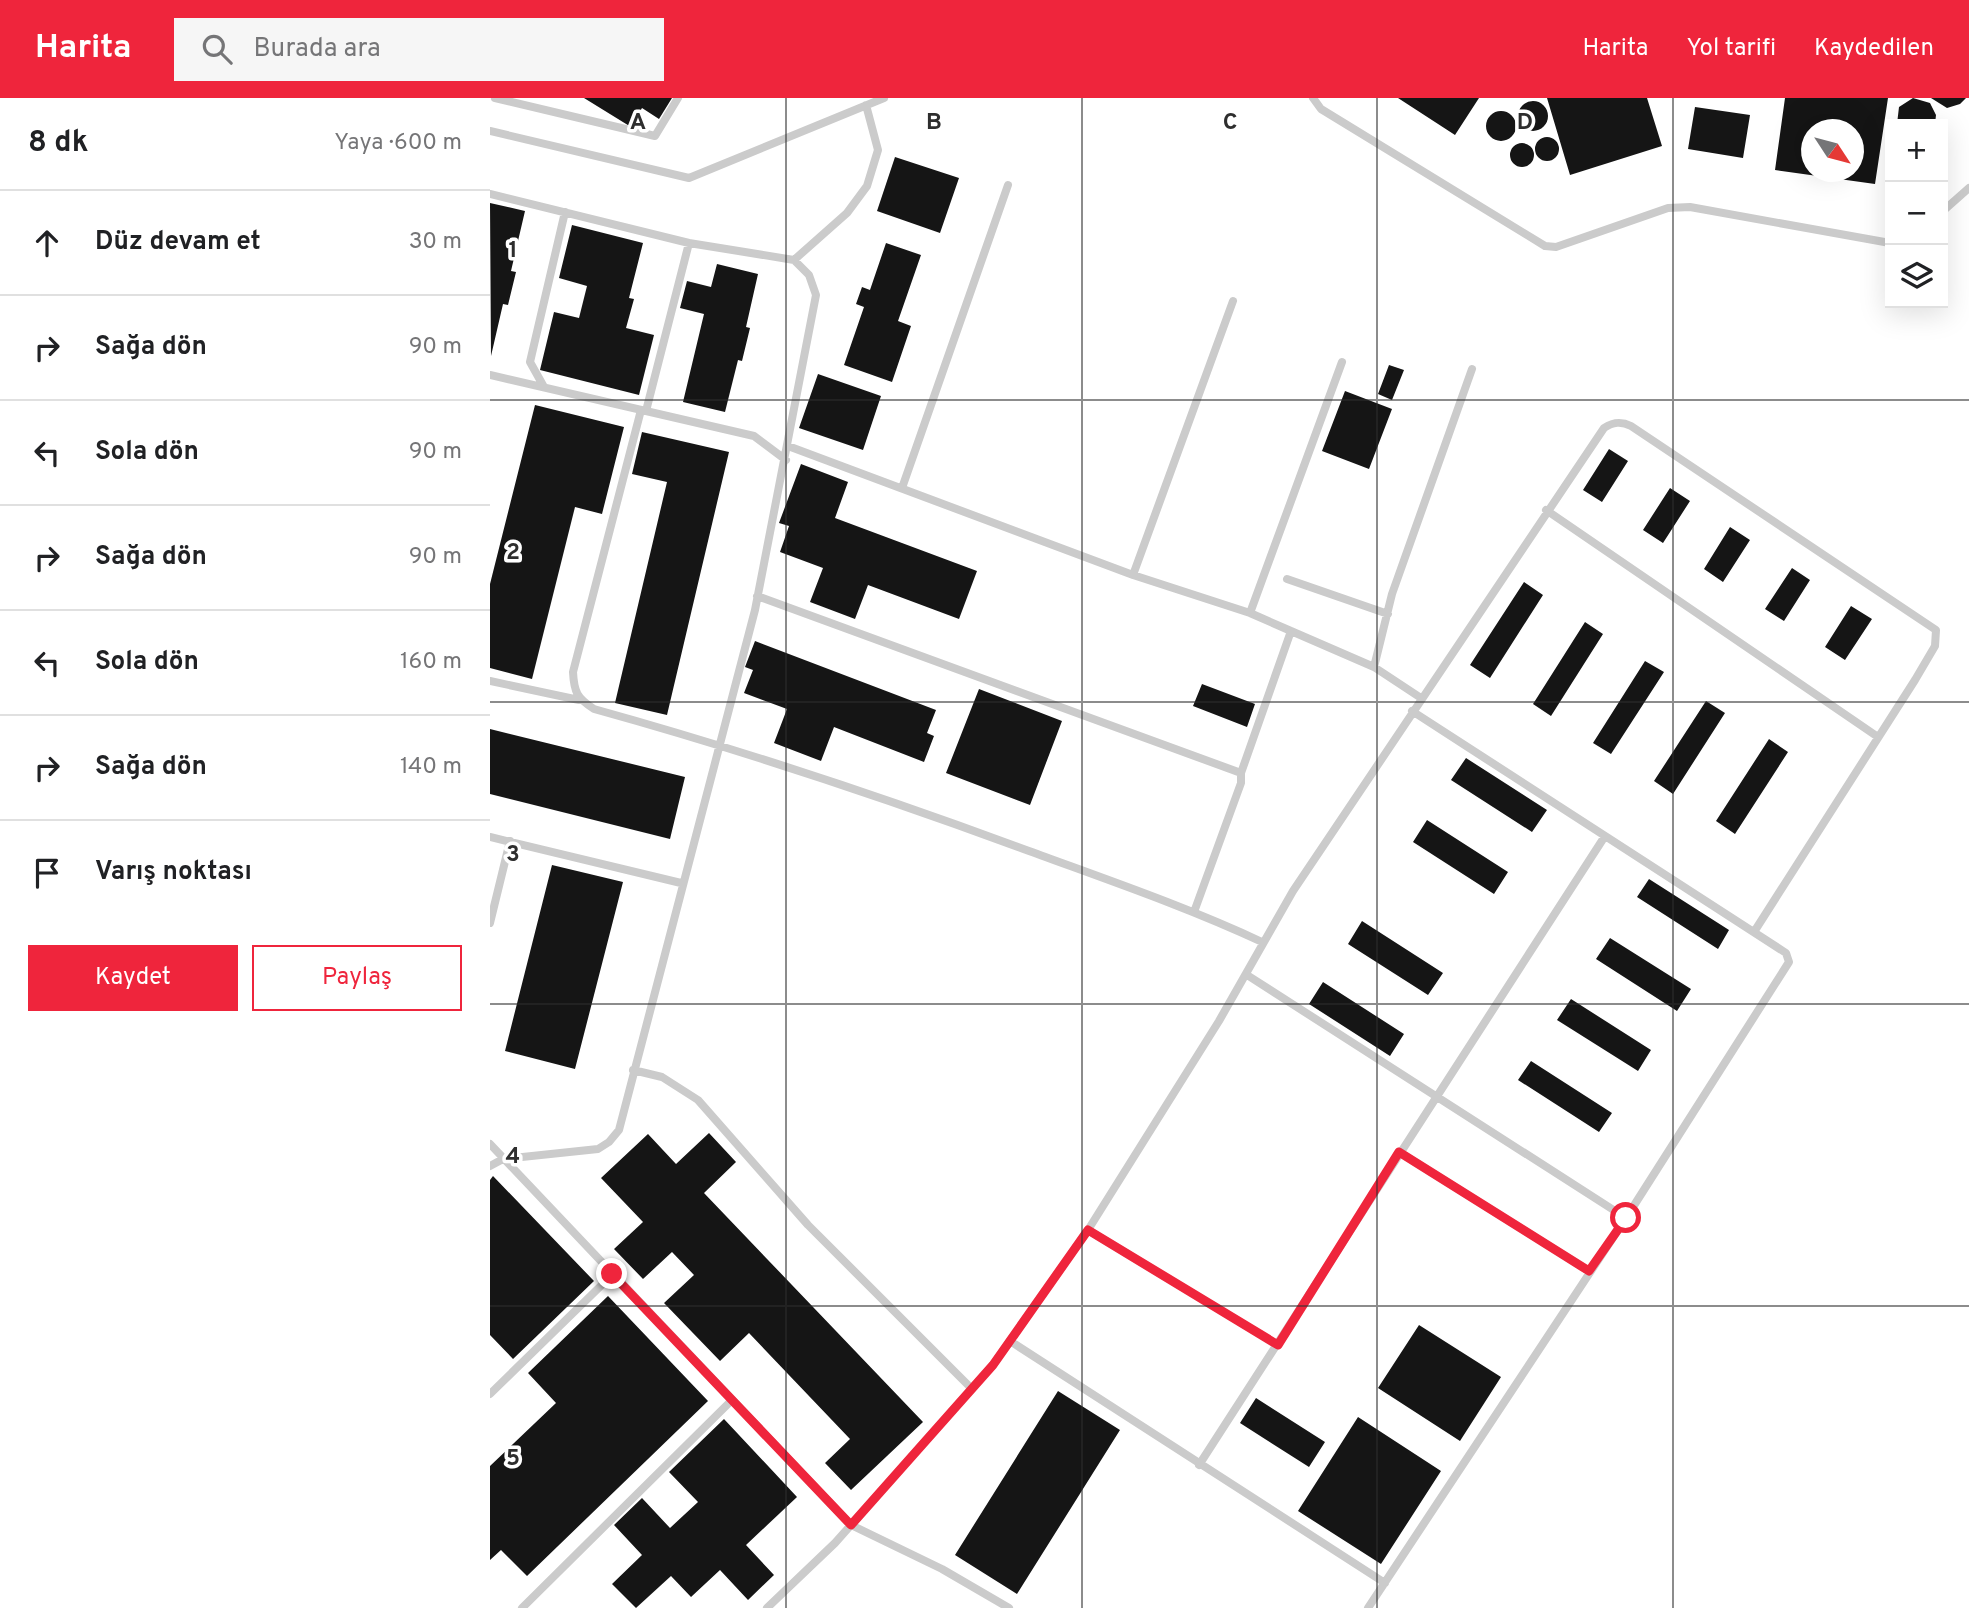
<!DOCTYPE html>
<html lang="tr">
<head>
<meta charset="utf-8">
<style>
	:root { --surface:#fff; --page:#f6f6f6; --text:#202124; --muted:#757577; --line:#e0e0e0; --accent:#ef253c }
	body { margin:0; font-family:Overpass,sans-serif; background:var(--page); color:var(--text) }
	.controls { position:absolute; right:21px; top:21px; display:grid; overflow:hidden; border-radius:0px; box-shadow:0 7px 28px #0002 }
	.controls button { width:63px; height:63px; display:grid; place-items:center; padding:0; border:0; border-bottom:2px solid var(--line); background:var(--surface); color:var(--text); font:35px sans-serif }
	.compass { position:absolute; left:1311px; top:21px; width:63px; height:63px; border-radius:50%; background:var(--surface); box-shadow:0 7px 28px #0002; rotate:126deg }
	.stop { position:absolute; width:21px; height:21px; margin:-16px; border:5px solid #ef253c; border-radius:50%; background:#fff }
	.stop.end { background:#ef253c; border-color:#fff; box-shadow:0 2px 7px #0008 }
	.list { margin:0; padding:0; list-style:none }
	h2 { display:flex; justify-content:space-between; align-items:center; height:91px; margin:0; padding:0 28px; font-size:30px }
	h2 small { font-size:23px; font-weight:400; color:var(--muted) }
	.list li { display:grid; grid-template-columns:46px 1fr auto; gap:21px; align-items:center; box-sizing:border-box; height:105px; padding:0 28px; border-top:2px solid var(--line) }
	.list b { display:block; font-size:26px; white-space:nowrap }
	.list em { font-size:23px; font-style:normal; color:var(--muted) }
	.actions { display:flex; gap:14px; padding:21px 28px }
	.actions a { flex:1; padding:16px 0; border:2px solid var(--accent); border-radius:0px; text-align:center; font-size:24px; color:var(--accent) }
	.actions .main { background:var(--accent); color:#fff }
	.icon { flex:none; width:38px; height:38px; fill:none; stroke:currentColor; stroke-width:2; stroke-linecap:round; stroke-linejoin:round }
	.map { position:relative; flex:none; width:1479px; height:1510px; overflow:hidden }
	header { display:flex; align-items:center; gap:42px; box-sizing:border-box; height:98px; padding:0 35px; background:var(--accent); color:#fff }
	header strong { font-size:33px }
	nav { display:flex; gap:38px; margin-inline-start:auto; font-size:24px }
	.search { width:490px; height:63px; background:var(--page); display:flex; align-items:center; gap:18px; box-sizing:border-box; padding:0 24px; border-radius:0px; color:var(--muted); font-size:26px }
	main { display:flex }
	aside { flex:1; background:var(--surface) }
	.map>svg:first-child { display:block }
	.building { fill:#151515; fill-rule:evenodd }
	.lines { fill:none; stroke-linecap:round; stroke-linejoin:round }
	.lane { stroke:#cbcbcb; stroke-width:8 }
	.route { stroke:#ef253c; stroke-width:9 }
	.grid { fill:none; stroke:#2e2e2e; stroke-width:2; stroke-opacity:0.55 }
	.grid-label { font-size:23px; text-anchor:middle; font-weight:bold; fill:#2e2e2e; stroke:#fff; stroke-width:7; stroke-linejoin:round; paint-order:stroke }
</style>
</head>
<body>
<header>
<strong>Harita</strong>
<div class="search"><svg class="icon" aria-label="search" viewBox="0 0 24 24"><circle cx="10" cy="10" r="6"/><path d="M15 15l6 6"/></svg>Burada ara</div>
<nav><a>Harita</a><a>Yol tarifi</a><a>Kaydedilen</a></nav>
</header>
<main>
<aside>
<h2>8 dk<small>Yaya · 600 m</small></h2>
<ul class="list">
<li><svg class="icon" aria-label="ahead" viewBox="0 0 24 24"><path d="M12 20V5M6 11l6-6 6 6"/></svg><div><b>Düz devam et</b></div><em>30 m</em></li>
<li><svg class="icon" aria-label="right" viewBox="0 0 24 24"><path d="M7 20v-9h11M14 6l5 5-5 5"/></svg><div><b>Sağa dön</b></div><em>90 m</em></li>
<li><svg class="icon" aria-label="left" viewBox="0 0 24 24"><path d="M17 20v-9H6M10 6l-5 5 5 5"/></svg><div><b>Sola dön</b></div><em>90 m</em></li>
<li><svg class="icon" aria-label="right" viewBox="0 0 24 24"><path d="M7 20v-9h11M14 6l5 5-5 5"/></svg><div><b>Sağa dön</b></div><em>90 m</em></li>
<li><svg class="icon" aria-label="left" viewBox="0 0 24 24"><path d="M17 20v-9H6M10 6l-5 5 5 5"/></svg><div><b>Sola dön</b></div><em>160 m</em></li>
<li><svg class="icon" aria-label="right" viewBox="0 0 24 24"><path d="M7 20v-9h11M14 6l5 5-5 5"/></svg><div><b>Sağa dön</b></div><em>140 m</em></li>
<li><svg class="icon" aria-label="arrive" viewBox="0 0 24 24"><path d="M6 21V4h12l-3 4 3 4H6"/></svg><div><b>Varış noktası</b></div></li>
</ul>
<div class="actions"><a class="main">Kaydet</a><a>Paylaş</a></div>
</aside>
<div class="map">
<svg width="1479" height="1510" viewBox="0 0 1479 1510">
	<rect width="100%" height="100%" fill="#fff"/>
	<path class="building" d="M 94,0 L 182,0 L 169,21 L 152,10 L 141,29 Z
		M 908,0 L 989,0 L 965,37 Z
		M 1057,0 L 1157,0 L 1172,48 L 1080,77 Z
		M 1295,0 L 1398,0 L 1385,86 L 1285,72 ZM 1322,32 L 1364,32 L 1364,74 L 1322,74 Z
		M 1423,0 L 1440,5 L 1446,17 L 1445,26 L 1407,26 L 1409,9 Z
		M 1441,0 L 1476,0 L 1470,6 L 1457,10 Z
		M1028 18a15 15 0 1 1 30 0a15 15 0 1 1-30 0Z
		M 1205,9 L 1260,17 L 1253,60 L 1198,51 Z
		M996 28a15 15 0 1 1 30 0a15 15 0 1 1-30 0Z
		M1045 51a12 12 0 1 1 24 0a12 12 0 1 1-24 0Z
		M1020 57a12 12 0 1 1 24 0a12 12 0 1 1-24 0Z
		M 405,59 L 469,80 L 450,135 L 387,113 Z
		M 0,105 L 35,113 L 21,173 L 26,174 L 18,207 L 13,206 L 1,258 Z
		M 82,127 L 153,145 L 139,200 L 144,201 L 136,230 L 164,237 L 149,297 L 50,272 L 64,214 L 89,220 L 97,188 L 69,180 Z
		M 396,145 L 431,157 L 408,223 L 421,228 L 402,284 L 354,267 L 374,209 L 366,206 L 372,189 L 380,192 Z
		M 227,166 L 268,176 L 256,229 L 260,230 L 252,263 L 248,262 L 235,314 L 193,304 L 214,216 L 190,210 L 197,183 L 221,189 Z
		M 899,267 L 914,272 L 902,302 L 888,296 Z
		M 328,276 L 391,298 L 373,352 L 309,330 Z
		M 855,293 L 902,311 L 879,371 L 832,353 Z
		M 45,307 L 134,329 L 112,416 L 85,409 L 42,581 L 0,570 L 0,486 Z
		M 152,334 L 239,354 L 177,617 L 125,605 L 177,384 L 142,376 Z
		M 1119,351 L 1138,363 L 1112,404 L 1093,392 Z
		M 311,366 L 358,384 L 345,420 L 487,473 L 469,521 L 378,487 L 365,521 L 320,504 L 333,470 L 290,454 L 299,428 L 289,425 Z
		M 1180,390 L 1200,403 L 1173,445 L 1153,432 Z
		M 1240,429 L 1260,442 L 1233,484 L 1214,471 Z
		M 1302,470 L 1320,482 L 1294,523 L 1275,511 Z
		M 1034,484 L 1053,497 L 1000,580 L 980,567 Z
		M 1361,508 L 1382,521 L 1355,562 L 1335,549 Z
		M 1095,524 L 1113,536 L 1061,618 L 1043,606 Z
		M 265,543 L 446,612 L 437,635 L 444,638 L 434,664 L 344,629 L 331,663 L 284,645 L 297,611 L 254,595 L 263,572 L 255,569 Z
		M 1155,563 L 1174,574 L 1121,656 L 1103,645 Z
		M 712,586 L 765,606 L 757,629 L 703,608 Z
		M 489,591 L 572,623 L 540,707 L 456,675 Z
		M 1216,603 L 1235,615 L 1183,696 L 1164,683 Z
		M 0,631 L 195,679 L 180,741 L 0,696 Z
		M 1279,641 L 1298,654 L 1245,736 L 1226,723 Z
		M 976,660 L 1057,712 L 1042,734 L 961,682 Z
		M 937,722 L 1018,774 L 1004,796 L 923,744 Z
		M 62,767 L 133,784 L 85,971 L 15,953 Z
		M 1159,781 L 1239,832 L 1228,851 L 1147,799 Z
		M 872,823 L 953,875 L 938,897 L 858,846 Z
		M 1120,840 L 1201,891 L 1187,913 L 1106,861 Z
		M 833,884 L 914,936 L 900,958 L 819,906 Z
		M 1081,901 L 1161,952 L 1148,973 L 1067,922 Z
		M 1041,963 L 1122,1015 L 1109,1034 L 1028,982 Z
		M 219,1035 L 246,1064 L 214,1095 L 433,1324 L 361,1392 L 335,1365 L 360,1341 L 259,1235 L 230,1263 L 174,1205 L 204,1177 L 182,1154 L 153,1181 L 124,1151 L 153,1124 L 111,1080 L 158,1036 L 186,1066 Z
		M 3,1078 L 104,1183 L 23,1261 L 0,1237 L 0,1082 Z
		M 118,1198 L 218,1303 L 37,1478 L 11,1452 L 0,1462 L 0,1368 L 66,1305 L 38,1275 Z
		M 929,1227 L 1011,1279 L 970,1343 L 888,1290 Z
		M 568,1293 L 630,1332 L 527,1496 L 465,1457 Z
		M 766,1300 L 835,1344 L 819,1369 L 750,1325 Z
		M 868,1319 L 951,1373 L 891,1466 L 808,1413 Z
		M 234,1321 L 307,1399 L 256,1447 L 284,1477 L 258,1502 L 230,1472 L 201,1499 L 181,1478 L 146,1510 L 122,1486 L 152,1457 L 124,1427 L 152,1400 L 180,1430 L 208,1404 L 179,1374 Z"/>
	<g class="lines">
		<path class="lane" d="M 5,0 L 165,38 L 188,0
			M 823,0 L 831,11 L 1055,148 L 1066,149 L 1178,110 L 1200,109 L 1400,145
			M 0,33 L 199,80 L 394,0
			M 0,96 L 199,145 L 304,162 L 319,177 L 326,197 L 265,512 L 129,1032 L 119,1044 L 108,1051 L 13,1061 L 0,1068
			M 1453,113 L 1479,90
			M 304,162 L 357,115 L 377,88 L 388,52 L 376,7
			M 0,277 L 264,338 L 296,362
			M 54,289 L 40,264 L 75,114
			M 151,312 L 83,574 C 84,594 87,600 104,611 C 252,652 396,700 539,753 C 618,782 697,809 772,844
			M 156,313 L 199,145
			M 298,348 L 643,477 L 760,515 L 801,533 L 751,675 L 751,685 L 704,814
			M 412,390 L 518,87
			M 1056,412 L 1388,639
			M 643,477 L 743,203
			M 797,481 L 898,516
			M 267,498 L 751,675
			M 760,515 L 852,264
			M 801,533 L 884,569 L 931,600
			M 884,569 L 902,496 L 982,271
			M 0,583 L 89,602
			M 0,739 L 191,785
			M 0,825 L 20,743
			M 757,877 L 1136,1120 L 1299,864 L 1296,855 L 922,613
			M 143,972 L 172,979 L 208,1002 L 318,1127 L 482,1291
			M 0,1046 L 361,1427 L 452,1471 L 519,1510
			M 909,1054 L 1099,1173
			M 598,1132 L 788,1247
			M 520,1243 L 895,1485
			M 0,1296 L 123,1176
			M 709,1367 L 1115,738
			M 32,1510 L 242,1302
			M 277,1510 L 345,1445 L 503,1267 L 598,1132 L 729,923 L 803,793 L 1114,330 C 1123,324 1131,323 1141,328 L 1446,532 L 1445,548 L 1425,582 L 1264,834
			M 878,1510 L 1136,1120"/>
	</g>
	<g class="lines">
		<path class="route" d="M 122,1176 L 361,1427 L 503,1267 L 598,1132 L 788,1247 L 909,1054 L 1099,1173 L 1136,1120"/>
	</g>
	<path class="grid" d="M 296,0 L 296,1510M 592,0 L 592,1510M 887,0 L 887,1510M 1183,0 L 1183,1510M 0,302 L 1479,302M 0,604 L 1479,604M 0,906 L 1479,906M 0,1208 L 1479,1208"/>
	<g class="grid-label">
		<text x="148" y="31">A</text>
		<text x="444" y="31">B</text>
		<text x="740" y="31">C</text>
		<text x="1035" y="31">D</text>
		<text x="23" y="159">1</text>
		<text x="23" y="461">2</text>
		<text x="23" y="763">3</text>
		<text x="23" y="1065">4</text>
		<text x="23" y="1367">5</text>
	</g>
</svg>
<div class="controls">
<button>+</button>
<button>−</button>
<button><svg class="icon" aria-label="layers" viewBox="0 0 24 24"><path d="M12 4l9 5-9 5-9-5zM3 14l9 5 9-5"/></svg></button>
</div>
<svg class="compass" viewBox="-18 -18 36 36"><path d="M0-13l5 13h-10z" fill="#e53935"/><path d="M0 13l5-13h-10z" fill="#757577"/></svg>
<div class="stop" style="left:1136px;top:1120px"></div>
<div class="stop end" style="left:122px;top:1176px"></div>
</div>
</main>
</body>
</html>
